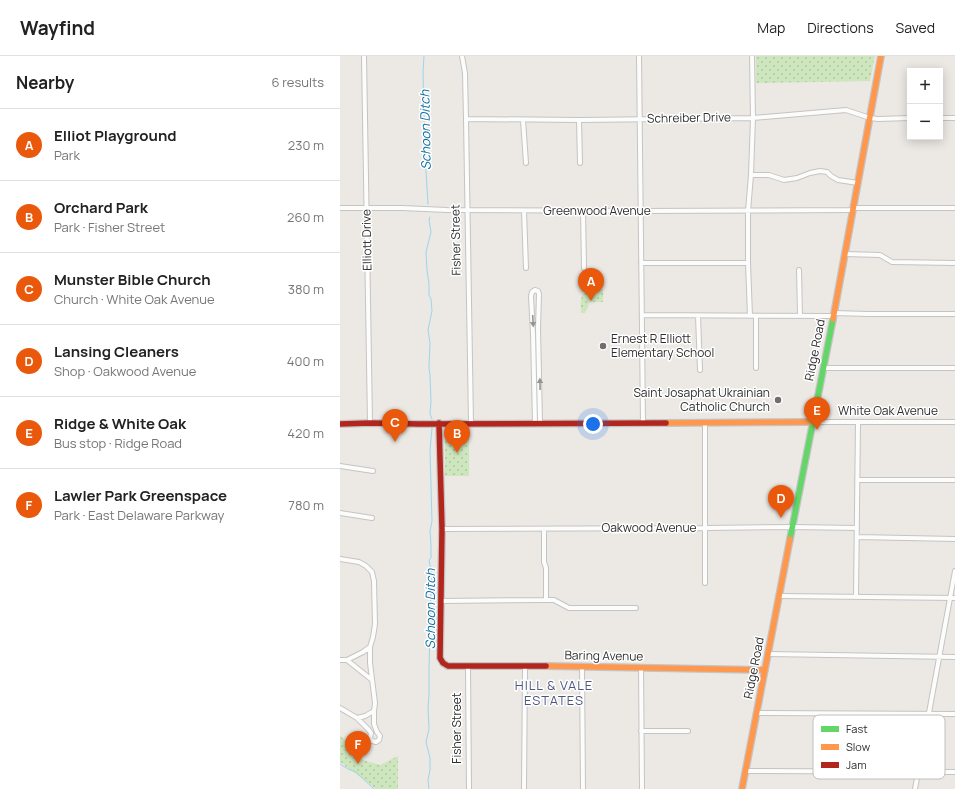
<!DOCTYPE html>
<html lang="en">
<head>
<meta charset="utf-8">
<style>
	:root { --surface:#fff; --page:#f6f6f6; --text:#222; --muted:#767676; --line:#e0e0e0; --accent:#ea580c }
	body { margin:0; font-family:Manrope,sans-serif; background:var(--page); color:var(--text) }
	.controls { position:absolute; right:12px; top:12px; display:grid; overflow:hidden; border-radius:0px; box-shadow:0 2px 10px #0003 }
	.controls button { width:36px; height:36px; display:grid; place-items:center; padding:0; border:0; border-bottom:1px solid var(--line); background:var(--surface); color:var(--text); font:20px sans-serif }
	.you { position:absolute; left:253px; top:368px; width:14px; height:14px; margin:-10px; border:3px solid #fff; border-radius:50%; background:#1a73e8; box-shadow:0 0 0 6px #1a73e833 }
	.badge { display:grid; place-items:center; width:26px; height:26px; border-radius:50%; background:var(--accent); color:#fff; font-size:13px; font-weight:700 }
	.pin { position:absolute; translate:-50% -33px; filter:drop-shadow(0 1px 2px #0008) }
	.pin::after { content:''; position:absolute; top:21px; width:14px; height:12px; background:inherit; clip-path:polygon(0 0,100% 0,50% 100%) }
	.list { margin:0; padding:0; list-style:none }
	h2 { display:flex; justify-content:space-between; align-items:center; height:52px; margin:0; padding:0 16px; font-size:17px }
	h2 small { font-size:13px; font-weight:400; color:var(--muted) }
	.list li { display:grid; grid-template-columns:26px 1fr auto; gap:12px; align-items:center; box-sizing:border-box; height:72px; padding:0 16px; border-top:1px solid var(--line) }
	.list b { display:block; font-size:15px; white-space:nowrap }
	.list p { margin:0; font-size:13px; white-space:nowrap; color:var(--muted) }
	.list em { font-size:13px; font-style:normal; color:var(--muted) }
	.map { position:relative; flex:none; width:615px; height:733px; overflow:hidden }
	header { display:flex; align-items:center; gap:24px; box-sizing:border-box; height:56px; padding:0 20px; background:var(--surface); border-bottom:1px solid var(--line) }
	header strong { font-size:19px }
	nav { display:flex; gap:22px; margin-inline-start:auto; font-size:14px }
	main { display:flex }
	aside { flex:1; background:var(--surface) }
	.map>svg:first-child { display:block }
	.park { fill:url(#park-dots) }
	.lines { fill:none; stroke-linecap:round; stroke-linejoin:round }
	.stream { stroke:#99d6ec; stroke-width:1 }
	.street-casing { stroke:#c5c4c5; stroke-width:6 }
	.fast-casing { stroke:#c5c4c5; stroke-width:8 }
	.slow-casing { stroke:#c5c4c5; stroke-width:8 }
	.jam-casing { stroke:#c5c4c5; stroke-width:8 }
	.street { stroke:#fcfcfb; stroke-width:4 }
	.fast { stroke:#63d668; stroke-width:5.5 }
	.slow { stroke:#ff974d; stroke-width:5.5 }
	.jam { stroke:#b3261e; stroke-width:5.5 }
	.oneway { fill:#959594 }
	.poi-dot { fill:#706f6e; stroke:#fff; stroke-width:1.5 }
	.labels { text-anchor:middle; stroke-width:3; stroke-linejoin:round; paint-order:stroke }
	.street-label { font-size:12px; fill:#2e2e2e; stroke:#fff }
	.poi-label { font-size:12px; fill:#2e2e2e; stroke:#fff; text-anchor:start }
	.water-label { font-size:13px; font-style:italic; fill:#0d6fa3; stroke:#fff }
	.neighbourhood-label { font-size:13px; letter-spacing:1px; fill:#4d5680; stroke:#fff }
	.key { fill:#fff; stroke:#c0c0c0; stroke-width:1 }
	.key-label { font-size:11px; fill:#2e2e2e }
</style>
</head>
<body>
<header>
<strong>Wayfind</strong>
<nav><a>Map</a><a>Directions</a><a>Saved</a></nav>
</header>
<main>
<aside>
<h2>Nearby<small>6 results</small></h2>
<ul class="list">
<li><span class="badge">A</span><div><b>Elliot Playground</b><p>Park</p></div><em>230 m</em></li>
<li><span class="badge">B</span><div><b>Orchard Park</b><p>Park · Fisher Street</p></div><em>260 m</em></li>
<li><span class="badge">C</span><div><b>Munster Bible Church</b><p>Church · White Oak Avenue</p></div><em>380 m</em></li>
<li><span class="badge">D</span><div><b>Lansing Cleaners</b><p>Shop · Oakwood Avenue</p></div><em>400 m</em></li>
<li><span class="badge">E</span><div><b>Ridge &amp; White Oak</b><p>Bus stop · Ridge Road</p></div><em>420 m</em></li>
<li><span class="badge">F</span><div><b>Lawler Park Greenspace</b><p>Park · East Delaware Parkway</p></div><em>780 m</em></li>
</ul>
</aside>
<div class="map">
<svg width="615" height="733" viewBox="0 0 615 733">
	<defs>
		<pattern id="park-dots" width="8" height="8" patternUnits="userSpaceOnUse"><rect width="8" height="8" fill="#cee6be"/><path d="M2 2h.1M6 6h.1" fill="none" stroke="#b1c6a4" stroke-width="1.8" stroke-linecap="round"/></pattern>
	</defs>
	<rect width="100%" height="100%" fill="#ece8e4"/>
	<path class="park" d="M 416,0 L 535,0 L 530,25 L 416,27 Z
		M 263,233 L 263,246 L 249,246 L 248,252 L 246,253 L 245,257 L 241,257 C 240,236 242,234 263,233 Z
		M 105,373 L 129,373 L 129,420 L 105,420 Z
		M 0,680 L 9,687 L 20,703 L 40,709 L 58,700 L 58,733 L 36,733 L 0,706 Z"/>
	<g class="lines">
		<path class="stream" d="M 84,0 L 83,16 L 85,99 L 88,148
			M 90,161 L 89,164 L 91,176 L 86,196 L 87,215 L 89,227 L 89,239 L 91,243 L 92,255 L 88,274 L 90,287 L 89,312 L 90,319 L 91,345 L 90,358 L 92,363
			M 0,708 L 8,713 L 16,716 L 34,733
			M 89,733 L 88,724 L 90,714 L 90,702 L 86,686 L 89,673 L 88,652 L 89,639 L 89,613 L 91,535 L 92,527 L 91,514 L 89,504 L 91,502 L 91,489 L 90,475 L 92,465 L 90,394 L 92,372"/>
		<defs>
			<path id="street" d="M 24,0 L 30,367
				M 122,0 L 125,17 L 126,63 L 131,367
				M 299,0 L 303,367
				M 600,62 L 615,62
				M 126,63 L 239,64 L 413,62 L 506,54 L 530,62 L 538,63 L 570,62
				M 183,64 L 186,107
				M 239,64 L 240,107
				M 411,119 L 429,119 L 444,124 L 457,122 L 470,117 L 480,115 L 487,116 L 491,120 L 498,124 L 518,127
				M 0,152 L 62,152 L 107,154 L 301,155 L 513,154
				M 514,152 L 615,152
				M 243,154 L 244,212
				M 184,155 L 186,212
				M 505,198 L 540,199 L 552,206 L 615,207
				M 301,207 L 408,207
				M 459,214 L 460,260
				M 494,257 L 528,258 L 615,258
				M 302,259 L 493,260
				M 358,260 L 360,314
				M 410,260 L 408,207 L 408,155 L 411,119 L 413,62 L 412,0
				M 416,260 L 416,312
				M 483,312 L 615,312
				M 473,366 L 615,366
				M 195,367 L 193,278 L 191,240 L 192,236 L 195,234 L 198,235 L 199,238 L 198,272 L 200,367
				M 0,410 L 33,415
				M 517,424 L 615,424
				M 0,457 L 32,462
				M 102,473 L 365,472 L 453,471 L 517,472
				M 204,473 L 204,506 L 206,512 L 206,544
				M 517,481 L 615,483
				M 0,503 L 19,506 L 26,510 L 32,516 L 34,525 L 35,568 L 33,581 L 30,591 L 30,607 L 35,647 L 34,655 L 34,668 L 37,676 L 40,680 L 39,684 L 36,686 L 32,685 L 30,682 L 31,677 L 28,673 L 17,662 L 0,652
				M 365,527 L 365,366
				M 440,540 L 615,542
				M 516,541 L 518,366
				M 101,545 L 206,544 L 214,544 L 229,552 L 296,552
				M 428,598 L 615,601
				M 0,604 L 7,604 L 23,596 L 30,591
				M 7,604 L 32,624
				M 242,610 L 243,733
				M 128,611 L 129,733
				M 301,611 L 302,733
				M 417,657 L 615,658
				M 17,662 L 25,660 L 34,655
				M 301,675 L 348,675
				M 406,715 L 615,716
				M 184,733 L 185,610
				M 575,733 L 615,515"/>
			<path id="fast" d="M 450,483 L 493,263"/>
			<path id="slow" d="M 493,263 L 541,0
				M 326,367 L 473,366
				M 206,610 L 425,614
				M 402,733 L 450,483"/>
			<path id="jam" d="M 99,367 L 102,473 L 100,602 L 103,607 L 108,610 L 206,610
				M 0,368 L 30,367 L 79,368 L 326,367"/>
		</defs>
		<use href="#street" class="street-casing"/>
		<use href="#fast" class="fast-casing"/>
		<use href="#slow" class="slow-casing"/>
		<use href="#jam" class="jam-casing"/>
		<use href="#street" class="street"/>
		<use href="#fast" class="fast"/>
		<use href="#slow" class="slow"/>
		<use href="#jam" class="jam"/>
	</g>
	<defs><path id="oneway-solid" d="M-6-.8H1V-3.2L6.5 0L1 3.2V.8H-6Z"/></defs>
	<g class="oneway">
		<use href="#oneway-solid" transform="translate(193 265) rotate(87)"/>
		<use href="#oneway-solid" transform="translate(200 328) rotate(-91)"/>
	</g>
	<g class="poi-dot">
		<circle cx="263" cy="290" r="4"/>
		<circle cx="438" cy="344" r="4"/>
	</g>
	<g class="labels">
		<g class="street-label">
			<text transform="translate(349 62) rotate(-1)" y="4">Schreiber Drive</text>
			<text x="257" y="159">Greenwood Avenue</text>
			<text transform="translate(27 184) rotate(-91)" y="4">Elliott Drive</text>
			<text transform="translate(116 184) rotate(-91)" y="4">Fisher Street</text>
			<text transform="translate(475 294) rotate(-79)" y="4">Ridge Road</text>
			<text x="548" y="359">White Oak Avenue</text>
			<text x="309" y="476">Oakwood Avenue</text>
			<text transform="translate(264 600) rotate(1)" y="4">Baring Avenue</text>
			<text transform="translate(414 612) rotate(-79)" y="4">Ridge Road</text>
			<text transform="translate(117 672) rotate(-90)" y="4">Fisher Street</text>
		</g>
		<g class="poi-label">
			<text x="271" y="287">Ernest R Elliott<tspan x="271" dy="14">Elementary School</tspan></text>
			<text x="430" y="341" text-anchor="end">Saint Josaphat Ukrainian<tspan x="430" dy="14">Catholic Church</tspan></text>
		</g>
		<g class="water-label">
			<text transform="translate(85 74) rotate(-91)" y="5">Schoon Ditch</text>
			<text transform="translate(90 553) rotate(-90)" y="5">Schoon Ditch</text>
		</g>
		<g class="neighbourhood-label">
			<text x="214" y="634">HILL &amp; VALE<tspan x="214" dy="15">ESTATES</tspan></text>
		</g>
	</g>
	<rect x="473" y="659" width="132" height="64" rx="6" class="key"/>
	<rect x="481" y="670" width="18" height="6" fill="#63d668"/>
	<rect x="481" y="688" width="18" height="6" fill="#ff974d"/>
	<rect x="481" y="706" width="18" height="6" fill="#b3261e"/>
	<g class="key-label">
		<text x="506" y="677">Fast</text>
		<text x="506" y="695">Slow</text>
		<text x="506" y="713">Jam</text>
	</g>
</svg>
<div class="controls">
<button>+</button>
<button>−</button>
</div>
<div class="you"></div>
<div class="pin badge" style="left:251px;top:245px">A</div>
<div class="pin badge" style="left:117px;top:397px">B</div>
<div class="pin badge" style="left:55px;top:386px">C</div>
<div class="pin badge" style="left:441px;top:462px">D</div>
<div class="pin badge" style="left:477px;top:374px">E</div>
<div class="pin badge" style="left:18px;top:708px">F</div>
</div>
</main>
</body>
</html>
